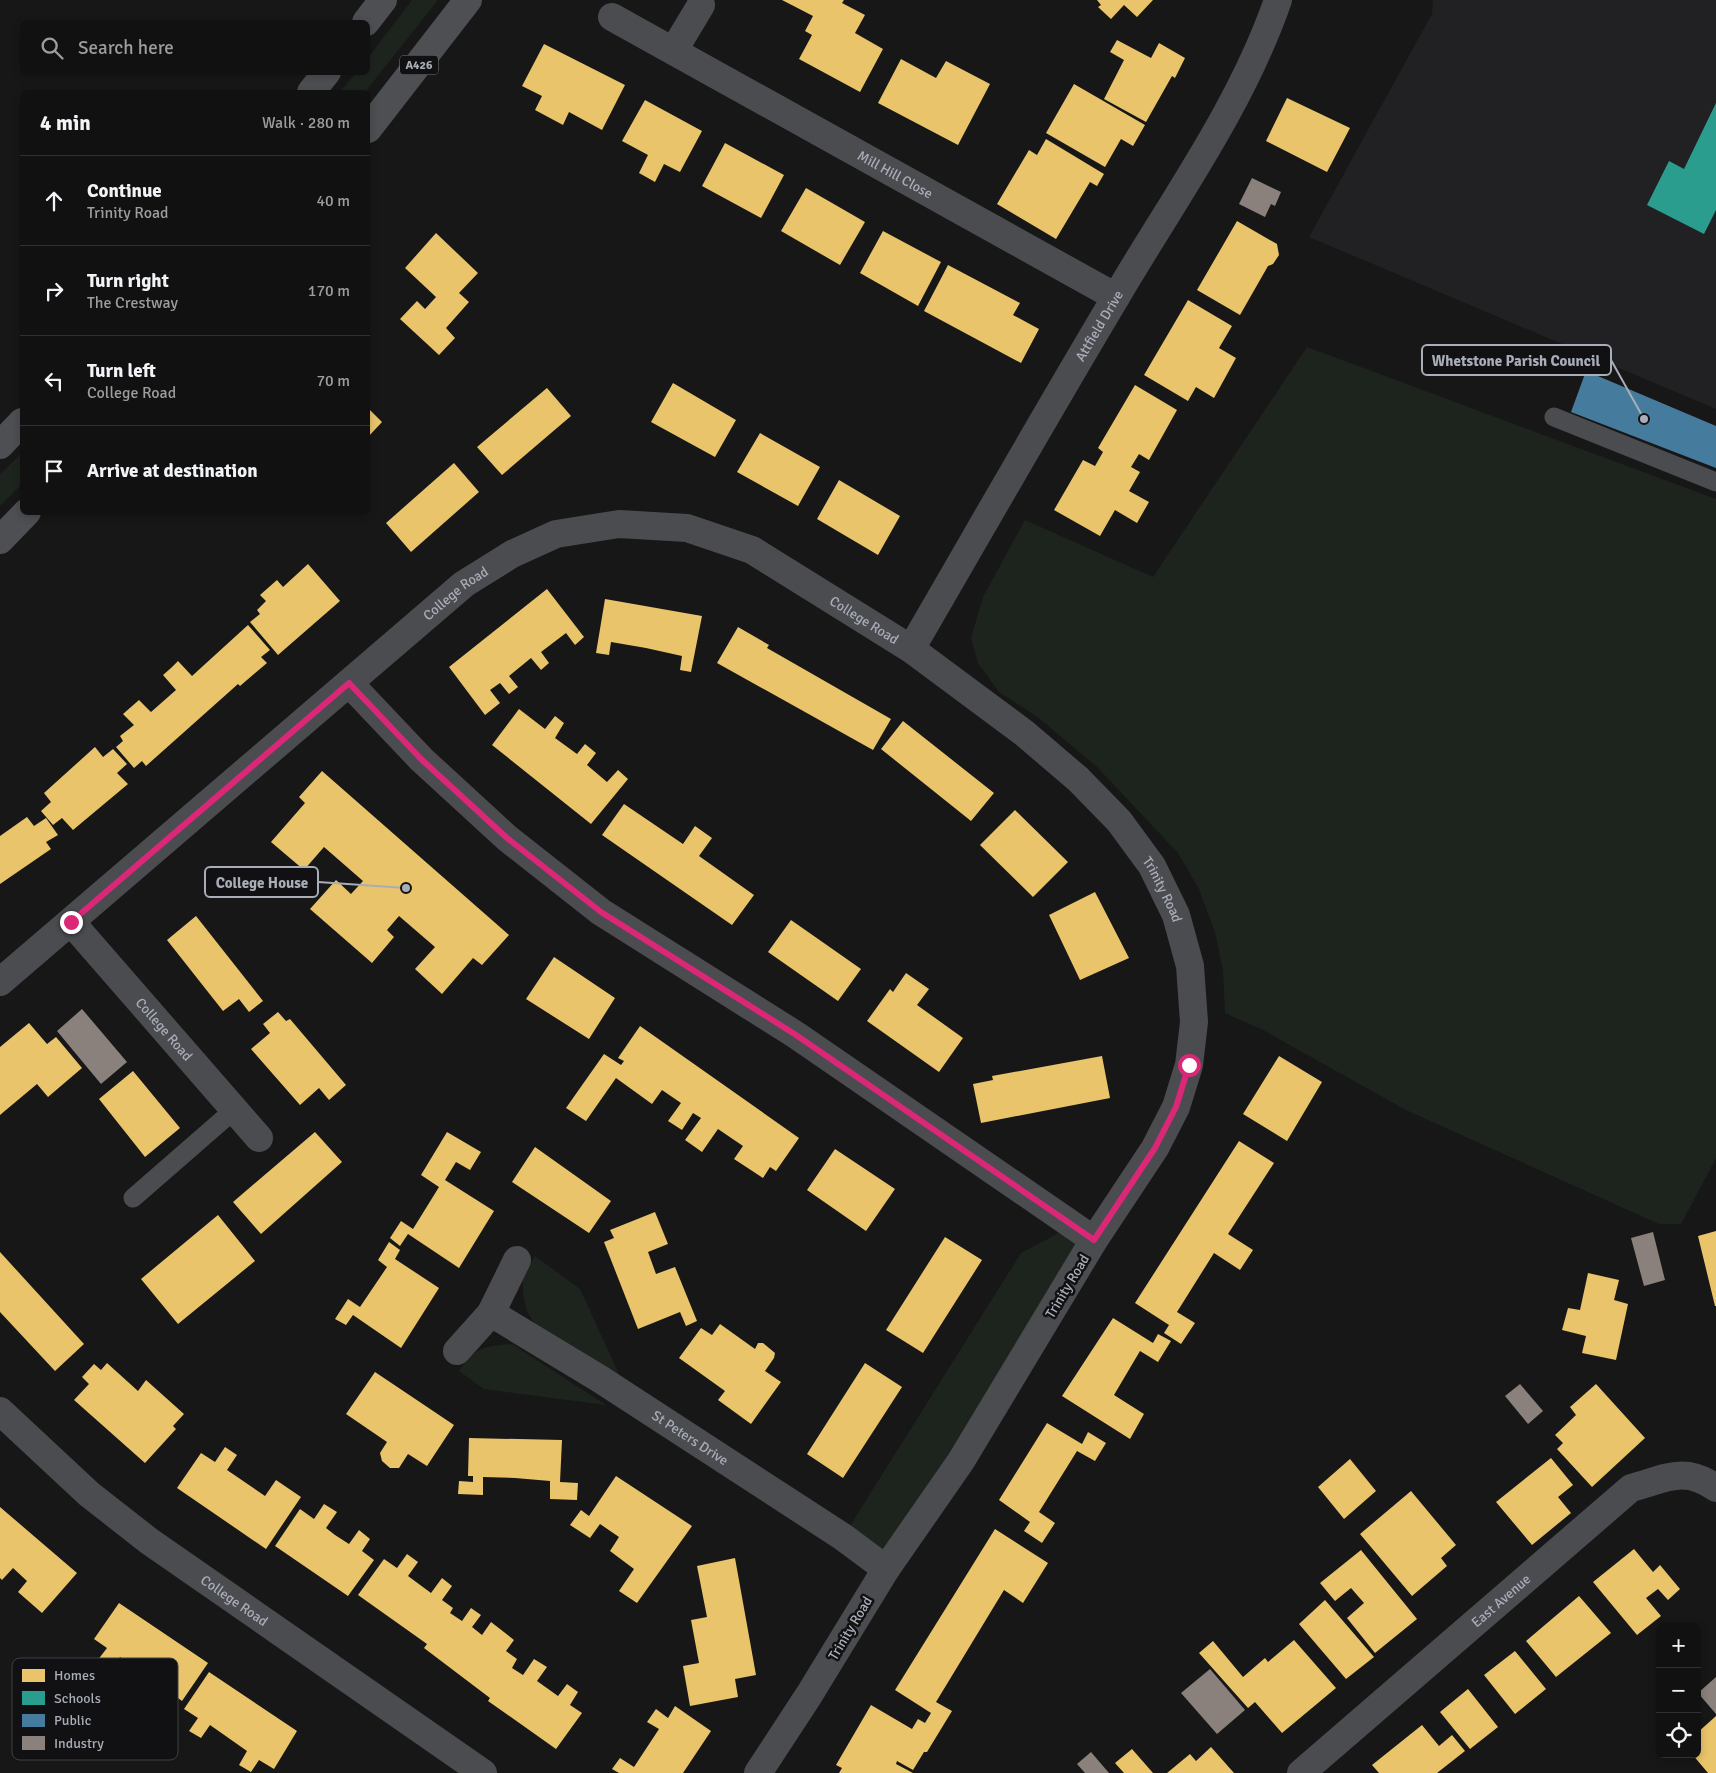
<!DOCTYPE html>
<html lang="en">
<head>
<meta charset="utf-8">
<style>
	:root { --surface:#111; --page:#1a1a1a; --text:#f1f3f6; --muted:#9c9d9f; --line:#303131 }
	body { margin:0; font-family:Signika,sans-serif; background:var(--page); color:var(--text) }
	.controls { position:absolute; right:15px; bottom:15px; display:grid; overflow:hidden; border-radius:8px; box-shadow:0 2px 8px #0003 }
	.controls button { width:45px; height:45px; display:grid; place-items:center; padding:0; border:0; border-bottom:1px solid var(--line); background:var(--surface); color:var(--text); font:25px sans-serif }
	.stop { position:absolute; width:15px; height:15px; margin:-11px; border:4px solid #db2777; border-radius:50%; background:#fff }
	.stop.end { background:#db2777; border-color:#fff; box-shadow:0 1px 5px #0008 }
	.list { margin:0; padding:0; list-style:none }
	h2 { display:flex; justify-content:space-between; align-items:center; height:65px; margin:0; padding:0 20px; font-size:21px }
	h2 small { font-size:16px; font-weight:400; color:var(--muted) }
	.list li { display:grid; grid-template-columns:32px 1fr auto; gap:15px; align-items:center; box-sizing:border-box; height:90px; padding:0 20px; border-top:1px solid var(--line) }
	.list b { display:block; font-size:19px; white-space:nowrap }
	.list p { margin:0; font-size:16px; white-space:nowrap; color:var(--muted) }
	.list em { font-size:16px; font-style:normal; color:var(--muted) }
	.icon { flex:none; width:28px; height:28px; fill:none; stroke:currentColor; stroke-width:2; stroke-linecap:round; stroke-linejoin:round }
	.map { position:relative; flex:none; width:1716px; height:1773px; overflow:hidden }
	.search { position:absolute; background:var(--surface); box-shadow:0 2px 8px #0003; left:20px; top:20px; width:350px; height:55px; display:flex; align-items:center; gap:12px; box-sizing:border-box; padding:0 18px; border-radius:8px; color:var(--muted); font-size:19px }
	.panel { position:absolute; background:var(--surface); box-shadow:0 2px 8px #0003; left:20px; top:90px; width:350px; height:425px; border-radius:8px }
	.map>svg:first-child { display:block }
	.built { fill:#212123 }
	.green { fill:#1d241e }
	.homes { fill:#e9c46a }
	.schools { fill:#2a9d8f }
	.public { fill:#457b9d }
	.industry { fill:#8a817c }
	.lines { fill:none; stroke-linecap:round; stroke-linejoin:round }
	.lane { stroke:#4b4c50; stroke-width:19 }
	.street { stroke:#4b4c50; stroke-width:28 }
	.primary { stroke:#4d4f52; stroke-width:28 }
	.route { stroke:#db2777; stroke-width:6 }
	.labels { text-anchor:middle; stroke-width:5; stroke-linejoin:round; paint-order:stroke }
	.shield { fill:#111113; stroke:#7b7e86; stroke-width:1 }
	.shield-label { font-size:12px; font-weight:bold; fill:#a8adb8 }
	.street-label { font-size:14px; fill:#a8adb8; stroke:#111113 }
	.key { fill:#111113; stroke:#3e4045; stroke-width:1 }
	.key-label { font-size:14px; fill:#a8adb8 }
	.leader { fill:none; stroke:#a8adb8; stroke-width:2 }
	.callout-dot { fill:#a8adb8; stroke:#111113; stroke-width:2 }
	.callout { fill:#111113; stroke:#a8adb8; stroke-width:2 }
	.callout-label { font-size:15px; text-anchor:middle; font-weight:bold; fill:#a8adb8 }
</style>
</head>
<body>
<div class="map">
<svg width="1716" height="1773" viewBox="0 0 1716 1773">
	<rect width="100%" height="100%" fill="#171717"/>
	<path class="built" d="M 1433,0 L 1716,0 L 1716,409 L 1309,237 L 1432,14 Z"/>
	<path class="green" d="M 412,0 L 438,0 L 365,92 L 340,92 L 356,73 L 368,72 L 368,58 Z
		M 1307,347 L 1716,499 L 1716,1158 L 1681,1224 L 1659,1224 L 1406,1110 L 1263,1030 L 1225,1013 L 1223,971 L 1215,932 L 1199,889 L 1178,853 L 1097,767 L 1039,718 L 999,692 L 978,663 L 971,638 L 983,597 L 1025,520 L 1153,577 Z
		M 22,452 L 22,484 L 0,506 L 0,475 Z
		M 1072,1226 L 1094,1240 L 886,1569 L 843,1537 L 1021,1253 Z
		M 535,1256 L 580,1289 L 623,1383 L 542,1334 L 527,1312 L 523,1293 L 523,1275 Z
		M 512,1344 L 606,1405 L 484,1389 L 459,1371 C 476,1347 483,1346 512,1344 Z"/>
	<path class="homes" d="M 782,0 L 844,0 L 842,3 L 865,15 L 855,33 L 883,49 L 860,92 L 799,59 L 812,35 L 805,31 L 813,16 Z
		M 1097,0 L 1153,0 L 1137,17 L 1124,5 L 1111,19 L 1098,7 L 1101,5 Z
		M 1117,40 L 1151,58 L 1159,43 L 1185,58 L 1175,78 L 1172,76 L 1146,122 L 1104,99 L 1124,60 L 1110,52 Z
		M 544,44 L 625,85 L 602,130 L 569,112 L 563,125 L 535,110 L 542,96 L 522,86 Z
		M 901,59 L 936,78 L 946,61 L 990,84 L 958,145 L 878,103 Z
		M 1074,84 L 1145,125 L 1133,146 L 1121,139 L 1105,167 L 1046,133 Z
		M 1287,98 L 1350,128 L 1327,172 L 1266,141 Z
		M 645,100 L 702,131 L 680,172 L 664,164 L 655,182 L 639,173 L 648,155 L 622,141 Z
		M 1046,139 L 1104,174 L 1097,186 L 1090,182 L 1056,239 L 997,204 L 1029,150 L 1037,155 Z
		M 725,143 L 784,175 L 761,218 L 702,186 Z
		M 806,188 L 865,222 L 840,265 L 781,231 Z
		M 1237,221 L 1277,244 L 1279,255 L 1273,264 L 1268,266 L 1240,315 L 1197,290 Z
		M 883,231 L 941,262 L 918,306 L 860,273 Z
		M 436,233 L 478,273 L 459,293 L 469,302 L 446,328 L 455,338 L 439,355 L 400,319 L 417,301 L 425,309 L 436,297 L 405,268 Z
		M 948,265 L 1020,303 L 1013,315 L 1039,329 L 1021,363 L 924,311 Z
		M 1188,300 L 1232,326 L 1219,348 L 1236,358 L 1214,398 L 1196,387 L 1188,401 L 1144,375 Z
		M 673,383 L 736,420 L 715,457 L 651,422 Z
		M 1135,385 L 1177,410 L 1149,460 L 1139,454 L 1131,467 L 1140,472 L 1129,491 L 1149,502 L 1137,523 L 1115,510 L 1100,536 L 1054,510 L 1083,460 L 1095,466 L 1103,452 L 1098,448 Z
		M 547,388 L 571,416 L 502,475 L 477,447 Z
		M 368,408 L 382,422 L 368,437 Z
		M 760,433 L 820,467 L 798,506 L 737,472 Z
		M 454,463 L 479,492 L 411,552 L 386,523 Z
		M 839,480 L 900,516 L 878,555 L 817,519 Z
		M 308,564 L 340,601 L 278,655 L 250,622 L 260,614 L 257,610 L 266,601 L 260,595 L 277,580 L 283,587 Z
		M 547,589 L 584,637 L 575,645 L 566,633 L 541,652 L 549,663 L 541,670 L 531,658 L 509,676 L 518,687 L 509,694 L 500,683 L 490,690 L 500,703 L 485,715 L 449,667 Z
		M 605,599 L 702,616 L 691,672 L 680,670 L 682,656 L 646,648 L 611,642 L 609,655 L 596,653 Z
		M 248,625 L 270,650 L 261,657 L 267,663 L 240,686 L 238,684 L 146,766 L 142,761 L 134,768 L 116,747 L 123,741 L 120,736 L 134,725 L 123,714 L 139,700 L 151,712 L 176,690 L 163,675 L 171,668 L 178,661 L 192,676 Z
		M 738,627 L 769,645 L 767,648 L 891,719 L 873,750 L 717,663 Z
		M 519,709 L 545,729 L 555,716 L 564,723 L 555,738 L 577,754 L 585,744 L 596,753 L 587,765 L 607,782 L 618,770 L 628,779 L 591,824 L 492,745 Z
		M 903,721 L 994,793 L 971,821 L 881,749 Z
		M 95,747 L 103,757 L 113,749 L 127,764 L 117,773 L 128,784 L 73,830 L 62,818 L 53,825 L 41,811 L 51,802 L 44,793 Z
		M 322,771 L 509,935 L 482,965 L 473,958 L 442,994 L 415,969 L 435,947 L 399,916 L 387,930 L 394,937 L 372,963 L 310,909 L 336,880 L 351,894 L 363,881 L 324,847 L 304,870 L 271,842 L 305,803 L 299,797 Z
		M 624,804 L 683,844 L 695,826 L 712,838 L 699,856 L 754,895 L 732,925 L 602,835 Z
		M 1015,810 L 1068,862 L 1033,897 L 980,845 Z
		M 27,817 L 34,826 L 46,818 L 58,835 L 46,842 L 51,849 L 0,884 L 0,836 Z
		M 1095,892 L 1129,958 L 1080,980 L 1049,915 Z
		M 196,916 L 263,1001 L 249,1012 L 239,999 L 223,1011 L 167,940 Z
		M 791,920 L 861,969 L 838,1001 L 768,952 Z
		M 554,957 L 615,998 L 589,1039 L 526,999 Z
		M 906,973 L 929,989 L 917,1005 L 963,1038 L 939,1072 L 867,1021 L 890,989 L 893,992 Z
		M 278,1012 L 286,1021 L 290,1019 L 346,1085 L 329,1100 L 319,1088 L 300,1105 L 251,1049 L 270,1033 L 263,1024 Z
		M 29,1023 L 47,1044 L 56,1037 L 82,1068 L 48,1097 L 37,1084 L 0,1115 L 0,1047 Z
		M 640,1026 L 799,1138 L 776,1171 L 770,1167 L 763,1178 L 734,1159 L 743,1146 L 718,1129 L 702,1152 L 685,1140 L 701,1118 L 693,1113 L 682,1130 L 668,1121 L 681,1103 L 662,1090 L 652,1104 L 616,1078 L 586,1121 L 566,1108 L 604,1054 L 621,1065 L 624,1061 L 618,1058 Z
		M 1102,1056 L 1110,1098 L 981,1123 L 973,1084 L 993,1080 L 992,1076 Z
		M 1279,1056 L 1322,1082 L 1287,1141 L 1243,1114 Z
		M 133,1071 L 180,1128 L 145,1157 L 99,1099 Z
		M 315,1132 L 342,1162 L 261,1234 L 233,1202 Z
		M 447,1132 L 481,1152 L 470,1170 L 456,1162 L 445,1180 L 494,1211 L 459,1268 L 408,1234 L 400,1246 L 390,1238 L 401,1221 L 413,1229 L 439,1187 L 421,1175 Z
		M 1239,1141 L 1274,1163 L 1228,1234 L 1253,1250 L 1240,1270 L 1214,1253 L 1177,1312 L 1195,1323 L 1181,1344 L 1164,1333 L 1169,1325 L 1135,1303 Z
		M 535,1147 L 611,1201 L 589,1233 L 512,1182 Z
		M 835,1149 L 895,1189 L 866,1231 L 807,1190 Z
		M 655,1212 L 668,1244 L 648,1252 L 656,1274 L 675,1267 L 697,1321 L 686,1326 L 680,1312 L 638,1329 L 604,1242 L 614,1238 L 610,1230 Z
		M 218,1215 L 255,1261 L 178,1324 L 141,1279 Z
		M 1716,1231 L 1716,1306 L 1715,1306 L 1698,1236 Z
		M 945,1237 L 982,1260 L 923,1353 L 886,1330 Z
		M 389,1242 L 400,1250 L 395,1259 L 439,1288 L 401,1348 L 353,1315 L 346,1325 L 335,1319 L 348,1299 L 360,1307 L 387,1267 L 378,1260 Z
		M 0,1252 L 84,1344 L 55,1371 L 0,1312 Z
		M 1588,1273 L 1619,1280 L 1614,1300 L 1628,1304 L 1616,1360 L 1582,1353 L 1586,1336 L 1562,1330 L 1568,1308 L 1580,1310 Z
		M 1113,1318 L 1153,1343 L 1158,1334 L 1171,1341 L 1158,1362 L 1140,1351 L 1114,1395 L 1144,1414 L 1130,1439 L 1062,1396 Z
		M 720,1324 L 755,1349 L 758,1343 L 763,1343 L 775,1353 L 774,1358 L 765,1371 L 781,1382 L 751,1424 L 718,1400 L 725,1391 L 679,1358 L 701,1328 L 712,1335 Z
		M 107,1363 L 138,1391 L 146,1380 L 184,1414 L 173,1426 L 176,1429 L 145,1463 L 74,1400 L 89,1384 L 82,1377 L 94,1364 L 101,1370 Z
		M 865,1363 L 902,1387 L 843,1478 L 807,1454 Z
		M 375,1372 L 454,1425 L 427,1466 L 408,1454 L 399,1468 L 390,1468 L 382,1461 L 380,1453 L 387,1442 L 346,1414 Z
		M 1596,1384 L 1645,1438 L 1592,1487 L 1557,1449 L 1563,1443 L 1555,1435 L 1576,1415 L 1570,1407 Z
		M 1047,1423 L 1082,1444 L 1088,1432 L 1106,1443 L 1095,1461 L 1077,1451 L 1039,1512 L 1055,1523 L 1042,1543 L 1024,1531 L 1030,1522 L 999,1500 Z
		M 469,1438 L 562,1440 L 560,1482 L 578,1483 L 577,1500 L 550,1499 L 550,1481 L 515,1478 L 483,1477 L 483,1495 L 458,1494 L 459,1481 L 473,1482 L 473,1476 L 468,1476 Z
		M 225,1447 L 237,1455 L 227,1470 L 265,1496 L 276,1480 L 301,1497 L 266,1549 L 177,1488 L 201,1453 L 215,1462 Z
		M 1551,1458 L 1573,1485 L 1558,1497 L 1571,1513 L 1532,1545 L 1496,1502 Z
		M 1350,1459 L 1376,1491 L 1344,1519 L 1318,1487 Z
		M 616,1476 L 692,1526 L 637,1603 L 619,1591 L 634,1569 L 610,1551 L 619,1537 L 600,1524 L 590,1538 L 570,1525 L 581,1510 L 589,1516 Z
		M 1411,1491 L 1456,1545 L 1441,1558 L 1447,1566 L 1412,1596 L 1360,1534 Z
		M 324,1504 L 337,1512 L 326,1528 L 335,1535 L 349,1544 L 359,1530 L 370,1539 L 362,1551 L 374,1560 L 348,1596 L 275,1546 L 300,1509 L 314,1519 Z
		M 0,1507 L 77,1573 L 42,1613 L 18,1592 L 27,1581 L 13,1568 L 2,1580 L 0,1578 Z
		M 995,1529 L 1048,1563 L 1023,1603 L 1004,1590 L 936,1702 L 952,1711 L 927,1752 L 924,1752 L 913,1770 L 897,1761 L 896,1764 L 913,1773 L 839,1773 L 842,1768 L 836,1765 L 871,1705 L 912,1729 L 918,1719 L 925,1723 L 931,1713 L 895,1690 Z
		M 1634,1549 L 1653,1572 L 1660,1565 L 1680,1589 L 1668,1600 L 1658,1589 L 1646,1598 L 1661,1616 L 1637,1635 L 1593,1582 Z
		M 1361,1550 L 1417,1619 L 1375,1653 L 1347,1618 L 1364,1603 L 1351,1588 L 1335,1601 L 1320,1583 Z
		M 407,1554 L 418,1562 L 408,1576 L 431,1593 L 442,1578 L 452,1586 L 442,1600 L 453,1608 L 450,1613 L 462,1621 L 471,1608 L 481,1615 L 472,1627 L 482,1635 L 491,1622 L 514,1640 L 506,1651 L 517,1659 L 512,1668 L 523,1675 L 534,1659 L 547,1667 L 537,1681 L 558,1696 L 567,1684 L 578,1692 L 570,1705 L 582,1713 L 556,1749 L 488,1701 L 490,1698 L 424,1648 L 427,1644 L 358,1595 L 384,1559 L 397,1568 Z
		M 735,1558 L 756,1675 L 735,1679 L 738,1697 L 690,1706 L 683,1666 L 699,1663 L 691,1620 L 707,1617 L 697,1566 Z
		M 1579,1596 L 1611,1633 L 1556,1677 L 1526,1641 Z
		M 1325,1600 L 1374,1657 L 1346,1679 L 1299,1624 Z
		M 119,1603 L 208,1663 L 182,1701 L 167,1690 L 158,1703 L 147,1695 L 156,1682 L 120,1657 L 111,1671 L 97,1661 L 107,1648 L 94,1639 Z
		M 1294,1640 L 1336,1688 L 1282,1733 L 1255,1702 L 1248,1708 L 1199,1653 L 1213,1641 L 1243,1677 L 1265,1658 L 1268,1662 Z
		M 1515,1651 L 1546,1689 L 1515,1714 L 1484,1675 Z
		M 209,1672 L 297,1731 L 274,1769 L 259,1760 L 251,1772 L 239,1765 L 247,1751 L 210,1725 L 201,1738 L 189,1731 L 198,1718 L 184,1709 Z
		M 1468,1689 L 1498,1727 L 1470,1749 L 1440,1712 Z
		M 675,1706 L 711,1731 L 683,1773 L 619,1773 L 612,1769 L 620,1758 L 634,1767 L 659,1729 L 647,1722 L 656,1709 L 668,1718 Z
		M 1716,1716 L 1716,1773 L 1708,1773 L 1692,1754 L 1697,1754 L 1697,1733 Z
		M 1422,1725 L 1439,1746 L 1452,1735 L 1465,1751 L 1437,1773 L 1379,1773 L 1372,1765 Z
		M 1211,1747 L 1234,1773 L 1167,1773 L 1190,1754 L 1196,1761 Z
		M 1132,1749 L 1153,1773 L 1124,1773 L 1115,1763 Z"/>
	<path class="schools" d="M 1716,103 L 1716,210 L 1704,234 L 1647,205 L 1669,161 L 1684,169 Z"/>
	<path class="public" d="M 1586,371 L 1716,426 L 1716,468 L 1571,412 Z"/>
	<path class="industry" d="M 1252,178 L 1281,192 L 1275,206 L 1271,204 L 1265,217 L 1239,204 Z
		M 82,1009 L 127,1062 L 101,1084 L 57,1031 Z
		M 1653,1232 L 1665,1280 L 1644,1286 L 1631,1238 Z
		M 1520,1384 L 1543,1411 L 1528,1424 L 1505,1396 Z
		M 1210,1669 L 1245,1710 L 1217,1734 L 1181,1693 Z
		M 1716,1677 L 1716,1714 L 1698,1693 Z
		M 1091,1752 L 1109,1773 L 1085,1773 L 1077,1764 Z"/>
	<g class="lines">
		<path class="lane" d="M 1554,417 L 1716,482
			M 133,1198 L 234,1110"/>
		<g class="street">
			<path id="s1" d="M 612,17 L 1116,297"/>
			<path d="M 674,50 L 701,5"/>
			<path id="s2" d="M 911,649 C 979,532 1046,414 1116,297 C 1173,200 1241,107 1278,0"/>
			<path d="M 349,683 L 421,759 L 507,838 L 601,912 L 796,1035 L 1094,1240"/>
			<path id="s3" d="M 71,922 L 259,1138"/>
			<path id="s4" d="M 0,982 L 464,584 L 512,554 L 556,534 L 619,524 L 687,528 L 752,550 L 911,649 L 1024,733 L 1078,779 L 1119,821 L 1152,866 L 1176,915 L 1190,966 L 1194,1022 L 1189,1065 L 1176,1107 L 1155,1148 L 1094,1240 L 961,1461 L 886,1569 L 809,1695 L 758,1773"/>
			<path d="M 491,1313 L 517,1260"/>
			<path id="s5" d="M 457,1351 L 491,1313 L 600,1379 L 843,1537 L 886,1569"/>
			<path id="s6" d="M 0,1411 L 89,1494 L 149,1541 L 483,1773"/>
			<path id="s7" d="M 1301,1773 L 1631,1488 C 1665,1479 1684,1465 1716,1488"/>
		</g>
		<path class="primary" d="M 366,22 L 383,0
			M 311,92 L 327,72
			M 368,129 L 468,0
			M 0,445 L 22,422
			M 0,540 L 27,512"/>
	</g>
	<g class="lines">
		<path class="route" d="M 71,922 L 349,683 L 421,759 L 507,838 L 601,912 L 796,1035 L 1094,1240 L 1155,1148 L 1176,1107 L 1189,1065"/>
	</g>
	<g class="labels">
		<rect class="shield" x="400" y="55.5" width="38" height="19" rx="4"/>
		<g class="shield-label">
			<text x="419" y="69">A426</text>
		</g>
		<g class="street-label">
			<text dy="5" stroke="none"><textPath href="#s1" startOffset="324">Mill Hill Close</textPath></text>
			<text dy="5" stroke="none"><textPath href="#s2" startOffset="374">Attfield Drive</textPath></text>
			<text dy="5" stroke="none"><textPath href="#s4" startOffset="599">College Road</textPath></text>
			<text dy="5" stroke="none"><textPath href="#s4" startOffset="1049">College Road</textPath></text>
			<text dy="5" stroke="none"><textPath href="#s4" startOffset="1456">Trinity Road</textPath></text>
			<text dy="5" stroke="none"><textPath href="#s3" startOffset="142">College Road</textPath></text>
			<text transform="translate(1067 1286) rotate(-59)" y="5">Trinity Road</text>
			<text dy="5" stroke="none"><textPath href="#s5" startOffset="286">St Peters Drive</textPath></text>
			<text dy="5" stroke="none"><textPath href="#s7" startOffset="264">East Avenue</textPath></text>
			<text dy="5" stroke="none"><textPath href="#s6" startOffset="302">College Road</textPath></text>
			<text transform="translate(850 1628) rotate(-59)" y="5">Trinity Road</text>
		</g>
	</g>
	<rect x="12" y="1658" width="166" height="102" rx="8" class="key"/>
	<rect x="22" y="1669" width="23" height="13" fill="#e9c46a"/>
	<rect x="22" y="1691" width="23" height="14" fill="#2a9d8f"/>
	<rect x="22" y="1714" width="23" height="13" fill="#457b9d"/>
	<rect x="22" y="1736" width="23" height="14" fill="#8a817c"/>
	<g class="key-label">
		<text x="54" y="1680">Homes</text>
		<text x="54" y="1703">Schools</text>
		<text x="54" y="1725">Public</text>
		<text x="54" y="1748">Industry</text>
	</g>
	<path class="leader" d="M1644 419L1611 360M406 888L318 882"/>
	<g class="callout-dot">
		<circle cx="1644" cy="419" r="5"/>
		<circle cx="406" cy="888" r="5"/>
	</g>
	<g class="callout">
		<rect x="1422" y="345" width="189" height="30" rx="5"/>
		<rect x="205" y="867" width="113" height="30" rx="5"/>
	</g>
	<g class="callout-label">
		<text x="1516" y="366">Whetstone Parish Council</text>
		<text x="262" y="888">College House</text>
	</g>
</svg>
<div class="controls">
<button>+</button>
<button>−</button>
<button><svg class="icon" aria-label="locate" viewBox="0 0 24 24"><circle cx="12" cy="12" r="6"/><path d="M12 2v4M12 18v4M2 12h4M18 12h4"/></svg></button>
</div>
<div class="stop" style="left:1189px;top:1065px"></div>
<div class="stop end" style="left:71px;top:922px"></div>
<div class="search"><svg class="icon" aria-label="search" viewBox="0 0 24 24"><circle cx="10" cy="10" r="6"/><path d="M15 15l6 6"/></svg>Search here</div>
<section class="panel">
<h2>4 min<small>Walk · 280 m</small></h2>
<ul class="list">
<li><svg class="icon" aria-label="ahead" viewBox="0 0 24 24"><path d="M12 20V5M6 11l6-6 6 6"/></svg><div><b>Continue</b><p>Trinity Road</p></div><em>40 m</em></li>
<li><svg class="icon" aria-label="right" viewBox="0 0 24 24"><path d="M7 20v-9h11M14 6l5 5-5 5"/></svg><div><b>Turn right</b><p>The Crestway</p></div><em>170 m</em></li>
<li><svg class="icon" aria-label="left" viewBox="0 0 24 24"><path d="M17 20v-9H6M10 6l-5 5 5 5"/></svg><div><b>Turn left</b><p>College Road</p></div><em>70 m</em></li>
<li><svg class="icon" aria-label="arrive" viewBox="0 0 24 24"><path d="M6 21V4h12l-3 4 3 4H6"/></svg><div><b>Arrive at destination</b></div></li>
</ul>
</section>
</div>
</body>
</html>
